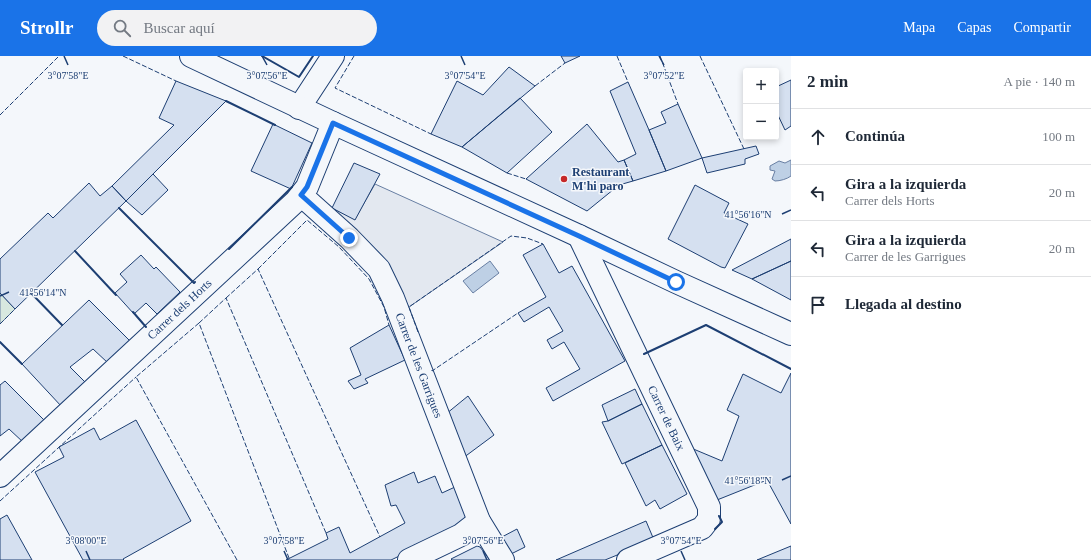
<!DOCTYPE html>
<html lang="es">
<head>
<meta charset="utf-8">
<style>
	:root { --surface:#fff; --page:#f2f2f3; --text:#1f2937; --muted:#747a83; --line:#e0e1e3; --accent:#1a73e8 }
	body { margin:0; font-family:Georgia,serif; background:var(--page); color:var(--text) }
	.controls { position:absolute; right:12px; top:12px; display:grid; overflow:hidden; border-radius:4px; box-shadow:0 2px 6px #0003 }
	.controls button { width:36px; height:36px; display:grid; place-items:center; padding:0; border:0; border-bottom:1px solid var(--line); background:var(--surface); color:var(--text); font:20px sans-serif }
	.stop { position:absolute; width:12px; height:12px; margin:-9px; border:3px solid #1a73e8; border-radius:50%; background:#fff }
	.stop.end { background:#1a73e8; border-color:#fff; box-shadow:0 1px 4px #0008 }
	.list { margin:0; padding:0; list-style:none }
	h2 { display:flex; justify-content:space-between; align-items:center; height:52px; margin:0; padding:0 16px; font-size:17px }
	h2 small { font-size:13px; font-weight:400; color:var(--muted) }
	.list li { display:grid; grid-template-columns:26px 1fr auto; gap:12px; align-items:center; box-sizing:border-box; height:56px; padding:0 16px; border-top:1px solid var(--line) }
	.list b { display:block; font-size:15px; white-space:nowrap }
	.list p { margin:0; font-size:13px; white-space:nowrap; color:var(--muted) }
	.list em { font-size:13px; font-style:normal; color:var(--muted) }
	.icon { flex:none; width:22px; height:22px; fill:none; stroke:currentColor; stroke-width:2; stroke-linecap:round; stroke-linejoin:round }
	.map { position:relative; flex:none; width:791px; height:504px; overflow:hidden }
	header { display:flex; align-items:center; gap:24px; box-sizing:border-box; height:56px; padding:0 20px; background:var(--accent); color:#fff }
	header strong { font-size:19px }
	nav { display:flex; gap:22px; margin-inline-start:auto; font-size:14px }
	.search { width:280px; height:36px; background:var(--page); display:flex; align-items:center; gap:10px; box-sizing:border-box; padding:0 14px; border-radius:22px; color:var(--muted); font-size:15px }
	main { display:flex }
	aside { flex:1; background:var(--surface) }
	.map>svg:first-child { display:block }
	.green { fill:#d7e8df; stroke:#687fa3 }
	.parking { fill:#e3e8f0; stroke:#687fa3 }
	.water { fill:#bed0e5; stroke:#687fa3 }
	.building { fill:#d5e0f0; stroke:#1d3f73 }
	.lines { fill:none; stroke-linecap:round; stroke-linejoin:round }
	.street-casing { stroke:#1d3f73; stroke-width:24 }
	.primary-casing { stroke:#1d3f73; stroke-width:24 }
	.street { stroke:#f4f7fb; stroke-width:22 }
	.primary { stroke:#f4f7fb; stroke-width:22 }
	.fence { stroke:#1d3f73; stroke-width:1; stroke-dasharray:5 2; stroke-linecap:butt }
	.wall { stroke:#1d3f73; stroke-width:2 }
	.route { stroke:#1a73e8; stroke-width:5 }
	.ticks { fill:none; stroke:#1d3f73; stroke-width:1.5 }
	.poi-dot { fill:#c62828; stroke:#f4f7fb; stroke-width:1.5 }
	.labels { text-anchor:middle; stroke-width:3; stroke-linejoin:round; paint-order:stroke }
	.poi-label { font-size:12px; font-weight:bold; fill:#1d3f73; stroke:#f4f7fb; text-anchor:start }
	.street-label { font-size:12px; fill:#1d3f73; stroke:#f4f7fb }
	.ticks-label { font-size:10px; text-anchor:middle; fill:#1d3f73; stroke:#f4f7fb; stroke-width:3; stroke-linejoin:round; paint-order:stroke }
</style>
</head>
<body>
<header>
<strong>Strollr</strong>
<div class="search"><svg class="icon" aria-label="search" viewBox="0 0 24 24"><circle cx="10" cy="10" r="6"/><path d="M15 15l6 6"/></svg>Buscar aquí</div>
<nav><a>Mapa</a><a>Capas</a><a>Compartir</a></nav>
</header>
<main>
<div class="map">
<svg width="791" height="504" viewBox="0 0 791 504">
	<rect width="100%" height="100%" fill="#f4f7fb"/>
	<path class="green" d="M 0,237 L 15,253 L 0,268 Z"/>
	<path class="parking" d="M 375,128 L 503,186 L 409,251 L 370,189 L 334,153 L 355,163 Z"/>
	<path class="water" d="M 791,104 L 791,120 C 787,123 780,125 775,125 L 772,123 L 775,115 L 770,114 L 770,110 L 779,105 L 785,107 Z
		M 490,205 L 499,217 L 473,237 L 463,225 Z"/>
	<path class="building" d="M 561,0 L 580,0 L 565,7 Z
		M 509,11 L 535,30 L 462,91 L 431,78 L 457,25 L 483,39 Z
		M 791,24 L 791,70 L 785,74 L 776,55 L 776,31 Z
		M 176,25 L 226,45 L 126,145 L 112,130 L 174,69 L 159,62 Z
		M 628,26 L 649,74 L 666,115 L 633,125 L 624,104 L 636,98 L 610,35 Z
		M 520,42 L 552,76 L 507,117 L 462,91 Z
		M 678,48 L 702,102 L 666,115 L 649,74 L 666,67 L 661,56 Z
		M 273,68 L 312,87 L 291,133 L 251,115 Z
		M 587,68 L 618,106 L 624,104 L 633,125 L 619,129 L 587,155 L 526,123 Z
		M 756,90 L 759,98 L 745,103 L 745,108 L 707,117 L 702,102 Z
		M 354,107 L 380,118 L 355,164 L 332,152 Z
		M 153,118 L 168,134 L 142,159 L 126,145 Z
		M 89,127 L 100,140 L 112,130 L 126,145 L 15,253 L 0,237 L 0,203 L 48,157 L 53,162 Z
		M 695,129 L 729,147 L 724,157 L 748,168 L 725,212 L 721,211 L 668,183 Z
		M 791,183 L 791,205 L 752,223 L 732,214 Z
		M 543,188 L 559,217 L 572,210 L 625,305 L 553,345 L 546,332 L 580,313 L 564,286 L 552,293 L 547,284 L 563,275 L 549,251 L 524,266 L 518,257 L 546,241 L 523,199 Z
		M 141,199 L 154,213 L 156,211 L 180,236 L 157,258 L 146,247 L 134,258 L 115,237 L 127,226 L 120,218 Z
		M 791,205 L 791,244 L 752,223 Z
		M 89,244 L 131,286 L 108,307 L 93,293 L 70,311 L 87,328 L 62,351 L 22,308 Z
		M 389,269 L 405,304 L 365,323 L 368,327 L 354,333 L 348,325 L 361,319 L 350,292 Z
		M 791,317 L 791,468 L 767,424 L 712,446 L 691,392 L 722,405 L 739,360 L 727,354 L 743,318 L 781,337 Z
		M 5,325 L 46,366 L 24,387 L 9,373 L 0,380 L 0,329 Z
		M 635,333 L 642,348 L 608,365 L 602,349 Z
		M 468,340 L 494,379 L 463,402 L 446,358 Z
		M 642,348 L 662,389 L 622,408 L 602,366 L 608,365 Z
		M 136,364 L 191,465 L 123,503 L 124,504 L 83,504 L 35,416 L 64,401 L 59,391 L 94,372 L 100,384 Z
		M 662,389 L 687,438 L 660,453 L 655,444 L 646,450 L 625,407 Z
		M 414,416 L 418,427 L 435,420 L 442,437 L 455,431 L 468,467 L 391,504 L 286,504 L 328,483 L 326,477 L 339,471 L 350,497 L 405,467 L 396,449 L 391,450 L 385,429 Z
		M 7,459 L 32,504 L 0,504 L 0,463 Z
		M 646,465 L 654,484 L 605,504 L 556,504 Z
		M 517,473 L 525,491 L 509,499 L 500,482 Z
		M 477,490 L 480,491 L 490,504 L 452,504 L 451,503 Z
		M 791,490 L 791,504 L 757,504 Z"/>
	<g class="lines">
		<defs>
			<g id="street">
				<path d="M 299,52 L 333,0"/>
				<path id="s1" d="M 301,139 L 349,182 L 379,213 L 393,242 L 479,465 L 503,504"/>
				<path id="s2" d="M 579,180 L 709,451 L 709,463 L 702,472 L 628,504"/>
				<path id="s3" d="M 0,420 L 296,145 L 307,131 L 333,67"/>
				<path d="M 409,504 L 461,479 L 479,465"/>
			</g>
			<path id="primary" d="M 191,0 L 333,67 L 579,180 L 676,226 L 791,278"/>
		</defs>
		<use href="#street" class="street-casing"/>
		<use href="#primary" class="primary-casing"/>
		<use href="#street" class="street"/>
		<use href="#primary" class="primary"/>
		<path class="fence" d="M 123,0 L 176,25
			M 354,0 L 335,32 L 431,78
			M 617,0 L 628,26
			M 660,0 L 678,48
			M 700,0 L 744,93
			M 535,30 L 565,7
			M 0,59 L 59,0
			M 507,117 L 526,123
			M 258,213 L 307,164 L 339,191 L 369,223 L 384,251 L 389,269
			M 226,242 L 258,213 L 380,481
			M 199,267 L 226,242 L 326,477
			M 0,268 L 15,253 L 14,252
			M 418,276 L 409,251 L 511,180 L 527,182 L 543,188
			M 432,314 L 432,315 L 518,257
			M 0,445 L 136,321
			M 237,504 L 136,321 L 199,267 L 289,502"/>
		<path class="wall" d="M 262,0 L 299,21 L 313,0
			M 226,45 L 275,69
			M 119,152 L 194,227 L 195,226
			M 229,193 L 292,131
			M 75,195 L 116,239
			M 31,237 L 62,269
			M 133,256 L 146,271
			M 0,286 L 22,308
			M 644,298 L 706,269 L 791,313
			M 715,473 L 722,466 L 719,460"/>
	</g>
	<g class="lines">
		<path class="route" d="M 349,182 L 301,139 L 307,131 L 333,67 L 579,180 L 676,226"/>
	</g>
	<path class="ticks" d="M 64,0 L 68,9M 262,0 L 267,9M 461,0 L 465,9M 659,0 L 664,9M 782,158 L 791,154M 0,240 L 9,236M 782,424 L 791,420M 86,495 L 90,504M 284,495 L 288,504M 483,495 L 487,504M 681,495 L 685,504"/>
	<circle class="poi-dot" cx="564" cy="123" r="4"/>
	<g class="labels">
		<g class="poi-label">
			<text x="572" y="120">Restaurant<tspan x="572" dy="14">M'hi paro</tspan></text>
		</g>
		<g class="street-label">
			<text dy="4" stroke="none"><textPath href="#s3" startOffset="245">Carrer dels Horts</textPath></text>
			<text dy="4" stroke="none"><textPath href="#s1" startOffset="212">Carrer de les Garrigues</textPath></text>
			<text dy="4" stroke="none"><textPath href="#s2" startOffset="202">Carrer de Baix</textPath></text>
		</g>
	</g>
	<g class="ticks-label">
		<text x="68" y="23">3°07'58"E</text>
		<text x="267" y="23">3°07'56"E</text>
		<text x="465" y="23">3°07'54"E</text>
		<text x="664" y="23">3°07'52"E</text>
		<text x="748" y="162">41°56'16"N</text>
		<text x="43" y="240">41°56'14"N</text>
		<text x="748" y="428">41°56'18"N</text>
		<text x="86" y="488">3°08'00"E</text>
		<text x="284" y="488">3°07'58"E</text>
		<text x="483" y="488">3°07'56"E</text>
		<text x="681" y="488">3°07'54"E</text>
	</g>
</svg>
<div class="controls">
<button>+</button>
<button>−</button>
</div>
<div class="stop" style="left:676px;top:226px"></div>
<div class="stop end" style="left:349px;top:182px"></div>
</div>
<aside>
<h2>2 min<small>A pie · 140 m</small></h2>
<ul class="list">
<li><svg class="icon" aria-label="ahead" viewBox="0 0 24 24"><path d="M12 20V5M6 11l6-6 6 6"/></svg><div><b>Continúa</b></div><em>100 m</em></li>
<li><svg class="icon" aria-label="left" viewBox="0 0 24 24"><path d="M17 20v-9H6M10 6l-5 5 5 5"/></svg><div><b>Gira a la izquierda</b><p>Carrer dels Horts</p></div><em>20 m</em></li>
<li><svg class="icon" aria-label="left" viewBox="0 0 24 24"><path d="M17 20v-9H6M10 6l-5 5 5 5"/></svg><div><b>Gira a la izquierda</b><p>Carrer de les Garrigues</p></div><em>20 m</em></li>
<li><svg class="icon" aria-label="arrive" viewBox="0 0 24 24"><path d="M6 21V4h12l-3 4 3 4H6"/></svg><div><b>Llegada al destino</b></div></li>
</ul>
</aside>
</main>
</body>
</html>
